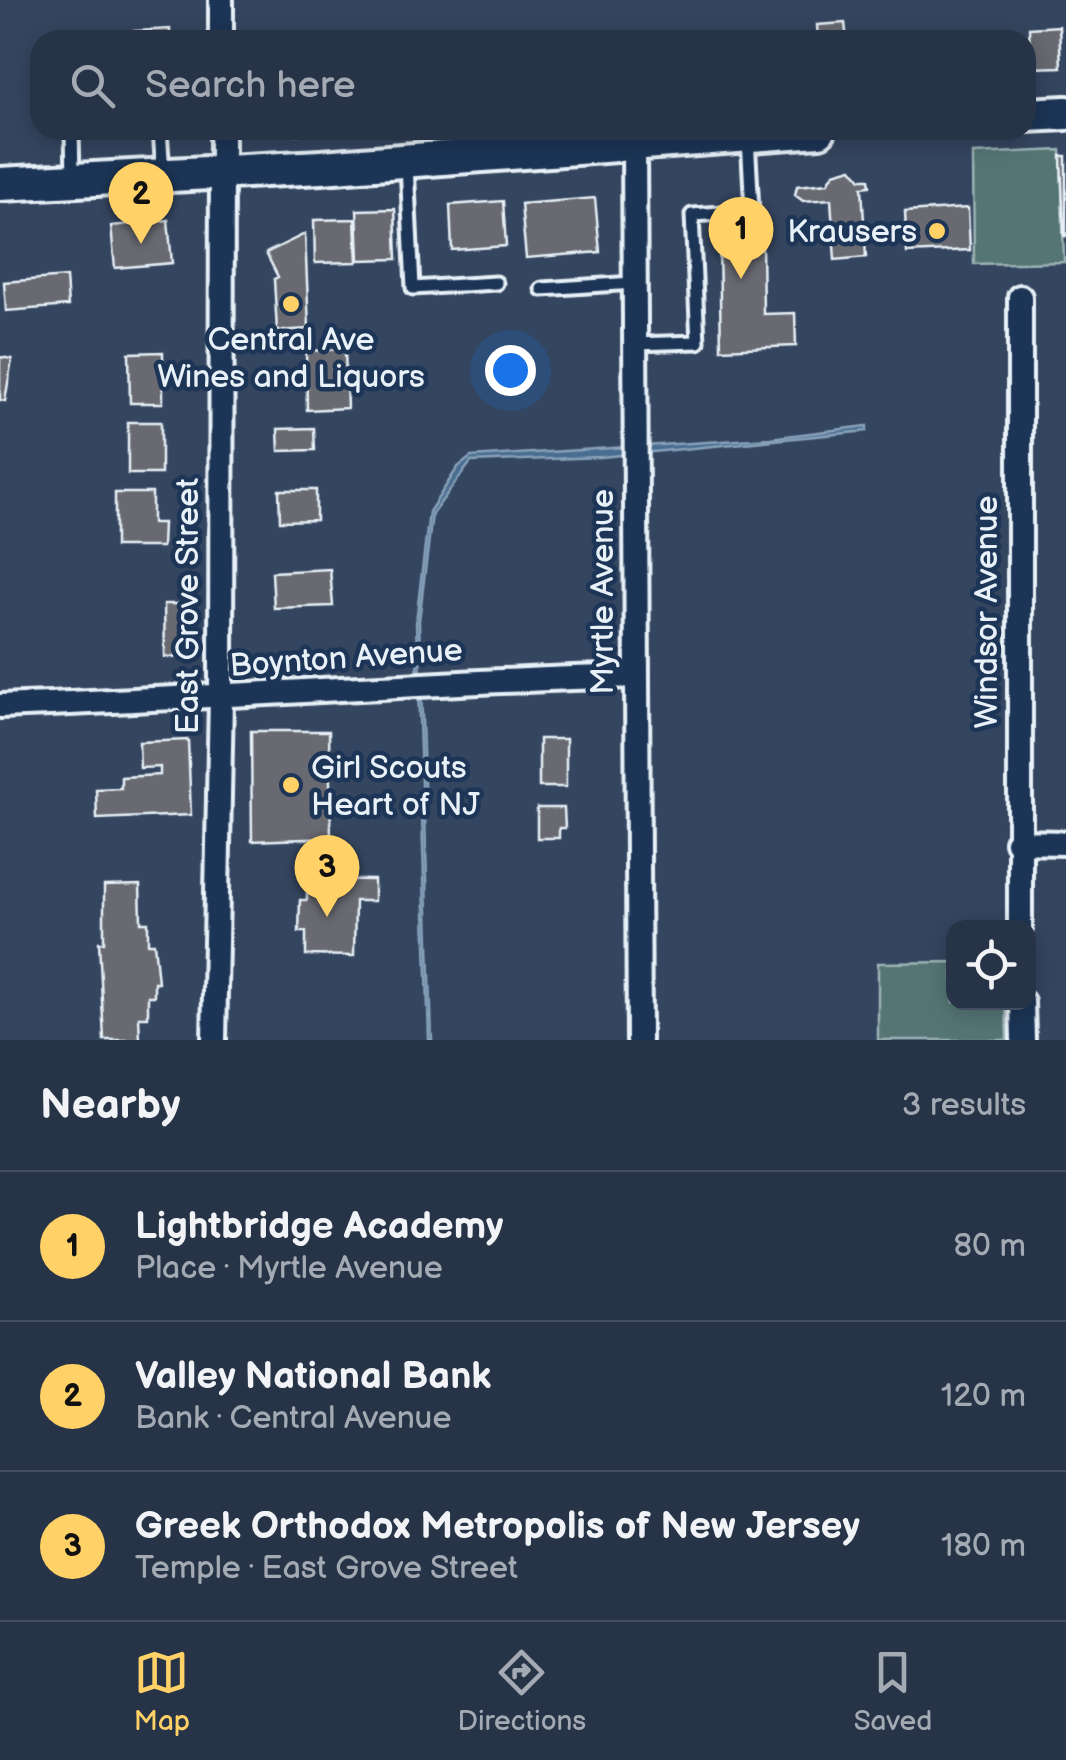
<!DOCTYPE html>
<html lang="en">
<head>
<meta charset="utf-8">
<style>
	:root { --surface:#273447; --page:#333f52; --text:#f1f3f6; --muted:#a4aab4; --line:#434f60; --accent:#ffd166 }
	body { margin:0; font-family:"Balsamiq Sans",sans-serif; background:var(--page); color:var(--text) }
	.controls { position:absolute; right:30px; bottom:30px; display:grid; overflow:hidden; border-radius:20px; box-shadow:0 5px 25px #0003 }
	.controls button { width:90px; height:90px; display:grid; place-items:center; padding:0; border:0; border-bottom:2px solid var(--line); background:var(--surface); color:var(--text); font:50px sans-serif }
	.you { position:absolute; left:510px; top:370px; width:35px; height:35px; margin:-25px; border:8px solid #fff; border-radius:50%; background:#1a73e8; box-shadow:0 0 0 15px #1a73e833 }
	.badge { display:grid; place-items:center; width:65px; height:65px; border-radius:50%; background:var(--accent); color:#111; font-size:32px; font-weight:700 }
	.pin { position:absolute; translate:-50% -82px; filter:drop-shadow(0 2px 5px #0008) }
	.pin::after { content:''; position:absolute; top:52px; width:35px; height:30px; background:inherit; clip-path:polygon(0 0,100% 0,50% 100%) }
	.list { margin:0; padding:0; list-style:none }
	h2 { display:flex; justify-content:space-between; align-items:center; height:130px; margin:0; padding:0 40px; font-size:42px }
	h2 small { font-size:32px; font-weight:400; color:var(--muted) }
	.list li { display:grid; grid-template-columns:65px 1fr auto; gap:30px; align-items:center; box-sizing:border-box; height:150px; padding:0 40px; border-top:2px solid var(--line) }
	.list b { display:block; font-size:38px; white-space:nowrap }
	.list p { margin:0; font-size:32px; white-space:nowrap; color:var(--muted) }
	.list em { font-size:32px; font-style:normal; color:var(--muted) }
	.icon { flex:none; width:55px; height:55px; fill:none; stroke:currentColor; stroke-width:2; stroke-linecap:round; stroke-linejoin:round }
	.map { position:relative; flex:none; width:1066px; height:1040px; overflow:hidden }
	.search { position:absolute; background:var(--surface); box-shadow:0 5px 25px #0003; left:30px; right:30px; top:30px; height:110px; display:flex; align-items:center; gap:25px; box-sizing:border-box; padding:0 35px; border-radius:30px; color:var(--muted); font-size:38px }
	.sheet { height:580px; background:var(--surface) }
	nav { display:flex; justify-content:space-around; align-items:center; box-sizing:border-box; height:140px; border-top:2px solid var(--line); background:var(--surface); font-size:28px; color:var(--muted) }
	nav a { display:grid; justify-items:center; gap:5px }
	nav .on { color:var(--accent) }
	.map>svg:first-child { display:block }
	.green { fill:#557575; stroke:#9eb3b6; stroke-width:2.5 }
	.water { fill:#496d90; stroke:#89a2ba; stroke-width:2.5 }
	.building { fill:#686971; stroke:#e8f1f8; stroke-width:2.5 }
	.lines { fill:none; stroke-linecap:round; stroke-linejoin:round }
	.lane-casing { stroke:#e8f1f8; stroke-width:19 }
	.street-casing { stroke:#e8f1f8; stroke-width:30 }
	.secondary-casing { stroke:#e8f1f8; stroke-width:40 }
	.lane { stroke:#1d3557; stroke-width:11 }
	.street { stroke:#1d3557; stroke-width:22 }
	.secondary { stroke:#1d3557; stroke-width:32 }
	.poi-dot { fill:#ffd166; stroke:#1d3557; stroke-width:4 }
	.labels { text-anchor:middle; stroke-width:9; stroke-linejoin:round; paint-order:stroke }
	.poi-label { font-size:32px; fill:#e8f1f8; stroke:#1d3557; text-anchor:end }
	.street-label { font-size:32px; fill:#e8f1f8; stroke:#1d3557 }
</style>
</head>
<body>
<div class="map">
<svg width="1066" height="1040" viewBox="0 0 1066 1040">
	<rect width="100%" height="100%" fill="#34455f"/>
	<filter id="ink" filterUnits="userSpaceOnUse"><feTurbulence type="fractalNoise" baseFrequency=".01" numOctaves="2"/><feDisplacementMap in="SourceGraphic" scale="20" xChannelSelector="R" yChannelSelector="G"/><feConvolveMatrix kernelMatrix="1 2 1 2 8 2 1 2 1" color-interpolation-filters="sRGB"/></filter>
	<g filter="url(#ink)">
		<path class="green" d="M 1061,150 L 1064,262 L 974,264 L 973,154 Z
			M 953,962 L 954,1002 L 1006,1003 L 1007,1040 L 878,1040 L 878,963 Z"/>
		<path class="water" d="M 867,426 L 867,431 L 601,457 L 471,462 L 432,514 L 419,621 L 432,1040 L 429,1040 L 416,622 L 429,512 L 458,467 L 471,457 L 770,438 Z"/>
		<path class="building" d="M 845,23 L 847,40 L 818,40 L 817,25 Z
			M 1059,26 L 1061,67 L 1031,68 L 1029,28 Z
			M 170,29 L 170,40 L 66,40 L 65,35 Z
			M 263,130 L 301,130 L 301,134 L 263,135 Z
			M 1061,156 L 1066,156 L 1066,236 L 1064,236 Z
			M 852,168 L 861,179 L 869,179 L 870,186 L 862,187 L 866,257 L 835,260 L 831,199 L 803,201 L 795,195 L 797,186 L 828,183 L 834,173 Z
			M 595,198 L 600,252 L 526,258 L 521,204 Z
			M 503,201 L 506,246 L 452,250 L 450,205 Z
			M 968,208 L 970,250 L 907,253 L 905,212 Z
			M 395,209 L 397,259 L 359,260 L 357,210 Z
			M 355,219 L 357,262 L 315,263 L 314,220 Z
			M 168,220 L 172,263 L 115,268 L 111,226 Z
			M 305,234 L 309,329 L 277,331 L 274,279 L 278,277 L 266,253 Z
			M 762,243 L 763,314 L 795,313 L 796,346 L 721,349 L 719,245 Z
			M 66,277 L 68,306 L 6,311 L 4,282 Z
			M 345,349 L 347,408 L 307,410 L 306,351 Z
			M 163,352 L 163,403 L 130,403 L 129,353 Z
			M 0,357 L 12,359 L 5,401 L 0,400 Z
			M 128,422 L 161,422 L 161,474 L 128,474 Z
			M 314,428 L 315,450 L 279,451 L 278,429 Z
			M 279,490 L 316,490 L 316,520 L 280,521 Z
			M 115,493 L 152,493 L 152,523 L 163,523 L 162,547 L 115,547 Z
			M 330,569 L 333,606 L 274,608 L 272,572 Z
			M 164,604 L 187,604 L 188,657 L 165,657 Z
			M 251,731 L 329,731 L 331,838 L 252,841 Z
			M 539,739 L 566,739 L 566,787 L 539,787 Z
			M 188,740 L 191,815 L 97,819 L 96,789 L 121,788 L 121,777 L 160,775 L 160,767 L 140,768 L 139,742 Z
			M 537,808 L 564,808 L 565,828 L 559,828 L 559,838 L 537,838 Z
			M 307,879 L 374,880 L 374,901 L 355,901 L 354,956 L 306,955 L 306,932 L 299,932 L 300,900 L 307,900 Z
			M 140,885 L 141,922 L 148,922 L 148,943 L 154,943 L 158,982 L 154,982 L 154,996 L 148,996 L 148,1017 L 139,1017 L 140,1040 L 104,1040 L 99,942 L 104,942 L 104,886 Z"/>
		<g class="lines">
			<defs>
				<path id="lane" d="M 72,130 L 73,176
					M 160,130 L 163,172
					M 407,165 L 413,288 L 496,283
					M 542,289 L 634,283
					M 634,344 L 698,342 L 692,215 L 752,211 L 748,137"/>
				<path id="street" d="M 221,0 L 221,40
					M 634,144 L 639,1040
					M 0,706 C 212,698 423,682 635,676
					M 1017,842 L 1066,843
					M 1020,928 L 1020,297
					M 1022,1002 L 1023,1040
					M 214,1040 L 221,698 L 222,130"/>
				<path id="secondary" d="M 1026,115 L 1066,113
					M 0,184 L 321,167 L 819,130"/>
			</defs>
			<use href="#lane" class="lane-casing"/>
			<use href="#street" class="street-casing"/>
			<use href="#secondary" class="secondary-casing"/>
			<use href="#lane" class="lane"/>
			<use href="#street" class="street"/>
			<use href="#secondary" class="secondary"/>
		</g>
	</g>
	<g class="poi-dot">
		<circle cx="937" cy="231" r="10"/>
		<circle cx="291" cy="304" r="10"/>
		<circle cx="291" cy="785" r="10"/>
	</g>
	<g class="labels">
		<g class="poi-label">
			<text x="917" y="242">Krausers</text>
			<text x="291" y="350" text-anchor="middle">Central Ave<tspan x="291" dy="37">Wines and Liquors</tspan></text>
			<text x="311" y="778" text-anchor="start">Girl Scouts<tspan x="311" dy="37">Heart of NJ</tspan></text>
		</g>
		<g class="street-label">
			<text transform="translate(602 592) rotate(-90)" y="11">Myrtle Avenue</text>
			<text transform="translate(187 606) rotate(-90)" y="11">East Grove Street</text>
			<text transform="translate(986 612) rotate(-90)" y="11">Windsor Avenue</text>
			<text transform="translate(346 657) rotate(-4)" y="11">Boynton Avenue</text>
		</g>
	</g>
</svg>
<div class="controls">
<button><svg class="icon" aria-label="locate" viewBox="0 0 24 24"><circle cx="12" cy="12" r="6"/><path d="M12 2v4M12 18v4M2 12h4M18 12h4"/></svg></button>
</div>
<div class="you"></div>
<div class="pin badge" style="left:741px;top:279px">1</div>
<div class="pin badge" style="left:141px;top:244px">2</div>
<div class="pin badge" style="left:327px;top:917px">3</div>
<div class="search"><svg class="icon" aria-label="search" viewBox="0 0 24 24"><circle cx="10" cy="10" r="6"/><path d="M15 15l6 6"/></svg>Search here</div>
</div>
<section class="sheet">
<h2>Nearby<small>3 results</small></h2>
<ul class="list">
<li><span class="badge">1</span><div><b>Lightbridge Academy</b><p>Place · Myrtle Avenue</p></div><em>80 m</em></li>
<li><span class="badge">2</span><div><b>Valley National Bank</b><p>Bank · Central Avenue</p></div><em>120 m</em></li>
<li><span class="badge">3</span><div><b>Greek Orthodox Metropolis of New Jersey</b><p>Temple · East Grove Street</p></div><em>180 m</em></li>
</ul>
</section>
<nav>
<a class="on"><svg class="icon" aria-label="map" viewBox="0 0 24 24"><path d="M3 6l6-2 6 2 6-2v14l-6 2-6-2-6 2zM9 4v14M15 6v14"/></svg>Map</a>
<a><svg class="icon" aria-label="directions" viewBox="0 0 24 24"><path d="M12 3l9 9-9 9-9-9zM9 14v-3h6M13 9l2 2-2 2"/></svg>Directions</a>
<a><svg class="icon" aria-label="saved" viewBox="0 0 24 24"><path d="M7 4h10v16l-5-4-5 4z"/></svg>Saved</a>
</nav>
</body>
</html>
